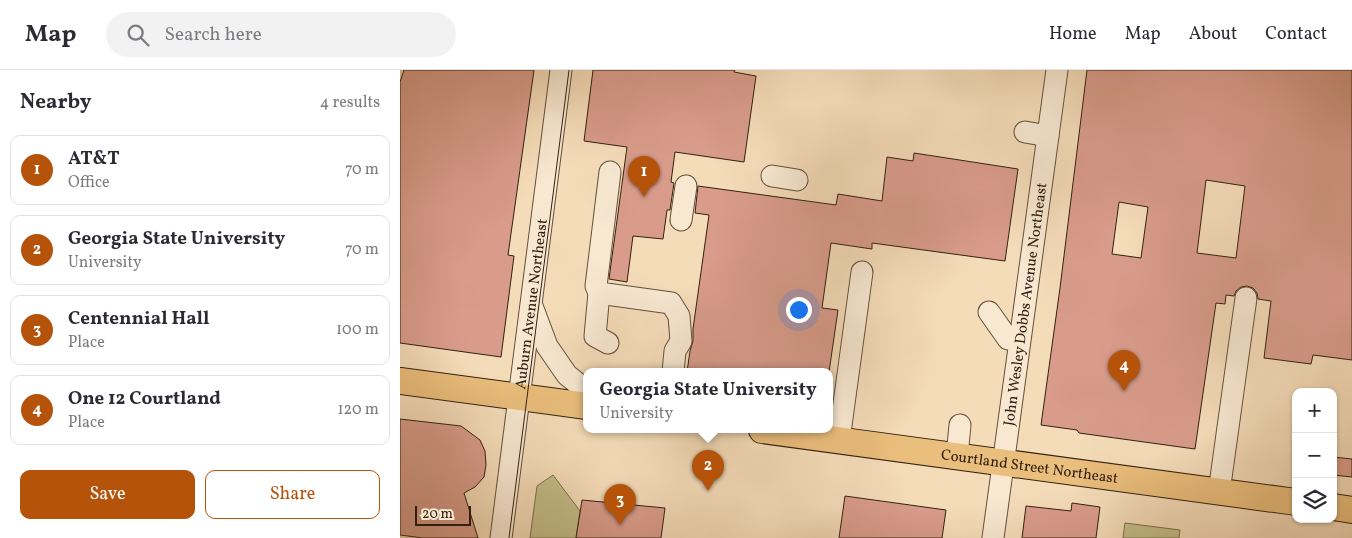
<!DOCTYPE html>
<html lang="en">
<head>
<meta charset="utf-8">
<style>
	:root { --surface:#fff; --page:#f2f2f3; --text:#2b2b33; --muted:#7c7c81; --line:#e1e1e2; --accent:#b45309 }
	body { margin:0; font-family:Vollkorn,serif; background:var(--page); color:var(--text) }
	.controls { position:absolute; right:15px; bottom:15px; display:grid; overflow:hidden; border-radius:10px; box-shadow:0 1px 4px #0004 }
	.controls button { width:45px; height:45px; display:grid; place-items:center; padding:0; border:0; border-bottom:1px solid var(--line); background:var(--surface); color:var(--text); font:25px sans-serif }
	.scale { position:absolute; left:15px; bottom:12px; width:56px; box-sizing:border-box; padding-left:5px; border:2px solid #322011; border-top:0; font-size:14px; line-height:18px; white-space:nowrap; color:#322011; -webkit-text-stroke:4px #f8e8d2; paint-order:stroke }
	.you { position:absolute; left:398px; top:239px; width:18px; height:18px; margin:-12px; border:4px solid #fff; border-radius:50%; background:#1a73e8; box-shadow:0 0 0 8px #1a73e833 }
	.badge { display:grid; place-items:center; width:32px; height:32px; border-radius:50%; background:var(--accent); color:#fff; font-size:16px; font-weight:700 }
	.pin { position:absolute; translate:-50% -41px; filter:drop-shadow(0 1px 2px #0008) }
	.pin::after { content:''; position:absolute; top:26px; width:18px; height:15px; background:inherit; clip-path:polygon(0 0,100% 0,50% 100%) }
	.popup { position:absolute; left:183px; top:298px; width:250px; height:65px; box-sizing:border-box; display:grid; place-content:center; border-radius:10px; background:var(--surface); filter:drop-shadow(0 1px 4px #0005); font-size:16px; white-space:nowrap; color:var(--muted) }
	.popup b { font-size:19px; color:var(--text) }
	.popup::after { content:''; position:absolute; left:50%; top:100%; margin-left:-10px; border:10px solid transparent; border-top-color:var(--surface) }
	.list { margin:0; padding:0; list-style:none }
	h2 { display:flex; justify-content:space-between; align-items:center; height:65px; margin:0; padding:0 20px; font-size:21px }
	h2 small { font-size:16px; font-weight:400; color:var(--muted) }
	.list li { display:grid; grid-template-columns:32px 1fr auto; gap:15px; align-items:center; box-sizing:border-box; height:70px; margin:0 10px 10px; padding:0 10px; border:1px solid var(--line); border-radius:10px }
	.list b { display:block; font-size:19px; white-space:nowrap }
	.list p { margin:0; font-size:16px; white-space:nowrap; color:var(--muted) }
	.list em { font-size:16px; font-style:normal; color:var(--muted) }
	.actions { display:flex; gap:10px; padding:15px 20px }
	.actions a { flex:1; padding:11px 0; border:1px solid var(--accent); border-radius:10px; text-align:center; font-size:18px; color:var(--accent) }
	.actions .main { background:var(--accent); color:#fff }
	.icon { flex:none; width:28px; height:28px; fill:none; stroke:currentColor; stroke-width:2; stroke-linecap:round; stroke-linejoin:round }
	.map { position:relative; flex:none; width:952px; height:468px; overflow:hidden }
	header { display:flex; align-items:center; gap:30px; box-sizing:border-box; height:70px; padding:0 25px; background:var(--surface); border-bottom:1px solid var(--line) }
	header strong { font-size:24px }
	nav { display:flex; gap:28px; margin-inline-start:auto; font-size:18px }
	.search { width:350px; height:45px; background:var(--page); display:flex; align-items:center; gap:12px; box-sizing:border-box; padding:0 18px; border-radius:28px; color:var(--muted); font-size:19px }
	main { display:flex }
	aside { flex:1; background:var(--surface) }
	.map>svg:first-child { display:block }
	.green { fill:#c4be8a; stroke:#7b6f4e }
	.building { fill:#d99c8b; stroke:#322011; fill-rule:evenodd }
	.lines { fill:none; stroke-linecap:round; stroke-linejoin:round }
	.minor-casing { stroke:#634f3b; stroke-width:23 }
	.major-casing { stroke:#322011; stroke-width:28 }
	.minor { stroke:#f8e8d2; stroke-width:21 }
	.major { stroke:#eabe7c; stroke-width:26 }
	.tram { stroke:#322011; stroke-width:1 }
	.labels { text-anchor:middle; stroke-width:4; stroke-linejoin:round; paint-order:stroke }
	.street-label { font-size:15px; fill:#322011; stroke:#f8e8d2 }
</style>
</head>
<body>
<header>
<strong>Map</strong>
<div class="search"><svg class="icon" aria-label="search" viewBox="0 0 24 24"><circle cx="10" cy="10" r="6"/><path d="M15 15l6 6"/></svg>Search here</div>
<nav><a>Home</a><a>Map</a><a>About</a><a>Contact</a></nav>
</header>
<main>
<aside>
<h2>Nearby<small>4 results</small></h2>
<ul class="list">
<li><span class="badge">1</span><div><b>AT&amp;T</b><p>Office</p></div><em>70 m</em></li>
<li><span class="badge">2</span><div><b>Georgia State University</b><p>University</p></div><em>70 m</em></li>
<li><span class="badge">3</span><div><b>Centennial Hall</b><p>Place</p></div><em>100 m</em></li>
<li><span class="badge">4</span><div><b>One 12 Courtland</b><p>Place</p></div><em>120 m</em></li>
</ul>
<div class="actions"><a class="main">Save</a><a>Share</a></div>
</aside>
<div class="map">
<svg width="952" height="468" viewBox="0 0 952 468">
	<rect width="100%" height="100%" fill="#f5dcb9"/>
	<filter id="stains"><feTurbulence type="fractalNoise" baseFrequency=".004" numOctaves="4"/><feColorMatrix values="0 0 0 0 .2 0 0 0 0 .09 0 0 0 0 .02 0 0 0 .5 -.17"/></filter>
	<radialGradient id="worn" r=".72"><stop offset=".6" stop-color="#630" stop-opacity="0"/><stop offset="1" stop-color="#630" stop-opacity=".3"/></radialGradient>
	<path class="green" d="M 153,405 L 180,441 L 176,468 L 130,468 L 137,416 Z
		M 725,453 L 780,460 L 779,468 L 723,468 Z"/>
	<path class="building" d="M 4,0 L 134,0 L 108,185 L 114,186 L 101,287 L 0,273 L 0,12 Z
		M 193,0 L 335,0 L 334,2 L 356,6 L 344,92 L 275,82 L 271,112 L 274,113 L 270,140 L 267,140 L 263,169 L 233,166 L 227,212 L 209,209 L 227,77 L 184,71 Z
		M 687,0 L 952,0 L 952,290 L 913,285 L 911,294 L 864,288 L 871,231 L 858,229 L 857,223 L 853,218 L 847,216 L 841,217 L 836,221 L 834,226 L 826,225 L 825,234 L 816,233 L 795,379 L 679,363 L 677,360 L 641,355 L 660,218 ZM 806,110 L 845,116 L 836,188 L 797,183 ZM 719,132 L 748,137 L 741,188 L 712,184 Z
		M 514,83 L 618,99 L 605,191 L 472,173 L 472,179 L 431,173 L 422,238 L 438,240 L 429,302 L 287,302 L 290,281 L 293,271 L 293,259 L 309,145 L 295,143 L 298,116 L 436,135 L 438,124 L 482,131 L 487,87 L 513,91 Z
		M 0,349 L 61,356 L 80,370 L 85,381 L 86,395 L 84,407 L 75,417 L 64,423 L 78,468 L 23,468 L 0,465 Z
		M 933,387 L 952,389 L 952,407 L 933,405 Z
		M 445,426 L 546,440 L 542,468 L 439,468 Z
		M 182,430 L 265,438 L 261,468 L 176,468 Z
		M 672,433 L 700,437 L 696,468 L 622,468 L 626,436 L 671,441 Z"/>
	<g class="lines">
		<defs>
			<g id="minor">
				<path d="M 625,62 L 648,66"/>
				<path d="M 210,102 L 196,216 L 199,223 L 271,233 L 279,246 L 281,271 L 275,281 L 273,302"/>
				<path d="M 372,106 L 397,110"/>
				<path d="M 281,150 L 286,116"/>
				<path d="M 199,223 L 195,266 L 208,273"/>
				<path d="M 132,236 L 147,276 L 167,305 L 187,321"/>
				<path d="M 589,242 L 608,269"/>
				<path d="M 439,370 L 462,202"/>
				<path d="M 557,386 L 560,355"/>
				<path d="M 819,422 L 846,228"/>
				<path id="s1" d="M 101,468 L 161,0"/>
				<path id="s2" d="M 593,468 L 657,0"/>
			</g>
			<g id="major">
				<path d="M 0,311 L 187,336"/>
				<path id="s3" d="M 362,360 L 896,432"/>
				<path d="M 933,437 L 952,440"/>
			</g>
		</defs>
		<use href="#minor" class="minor-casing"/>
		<use href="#major" class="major-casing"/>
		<use href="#minor" class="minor"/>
		<use href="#major" class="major"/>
		<path class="tram" d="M 109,468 L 169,0"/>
	</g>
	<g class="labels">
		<g class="street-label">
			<text dy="5" stroke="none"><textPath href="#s1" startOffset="236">Auburn Avenue Northeast</textPath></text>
			<text dy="5" stroke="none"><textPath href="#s2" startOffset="236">John Wesley Dobbs Avenue Northeast</textPath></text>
			<text dy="5" stroke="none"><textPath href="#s3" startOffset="270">Courtland Street Northeast</textPath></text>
		</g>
	</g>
	<rect width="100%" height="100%" filter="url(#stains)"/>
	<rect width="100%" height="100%" fill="url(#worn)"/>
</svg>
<div class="controls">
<button>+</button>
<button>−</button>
<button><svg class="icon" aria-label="layers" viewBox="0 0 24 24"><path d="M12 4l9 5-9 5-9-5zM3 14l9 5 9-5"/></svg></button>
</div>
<div class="scale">20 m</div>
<div class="you"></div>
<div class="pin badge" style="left:244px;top:127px">1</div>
<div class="pin badge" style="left:308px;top:421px">2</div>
<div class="popup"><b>Georgia State University</b>University</div>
<div class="pin badge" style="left:220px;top:455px">3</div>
<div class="pin badge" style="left:724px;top:321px">4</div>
</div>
</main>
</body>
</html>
